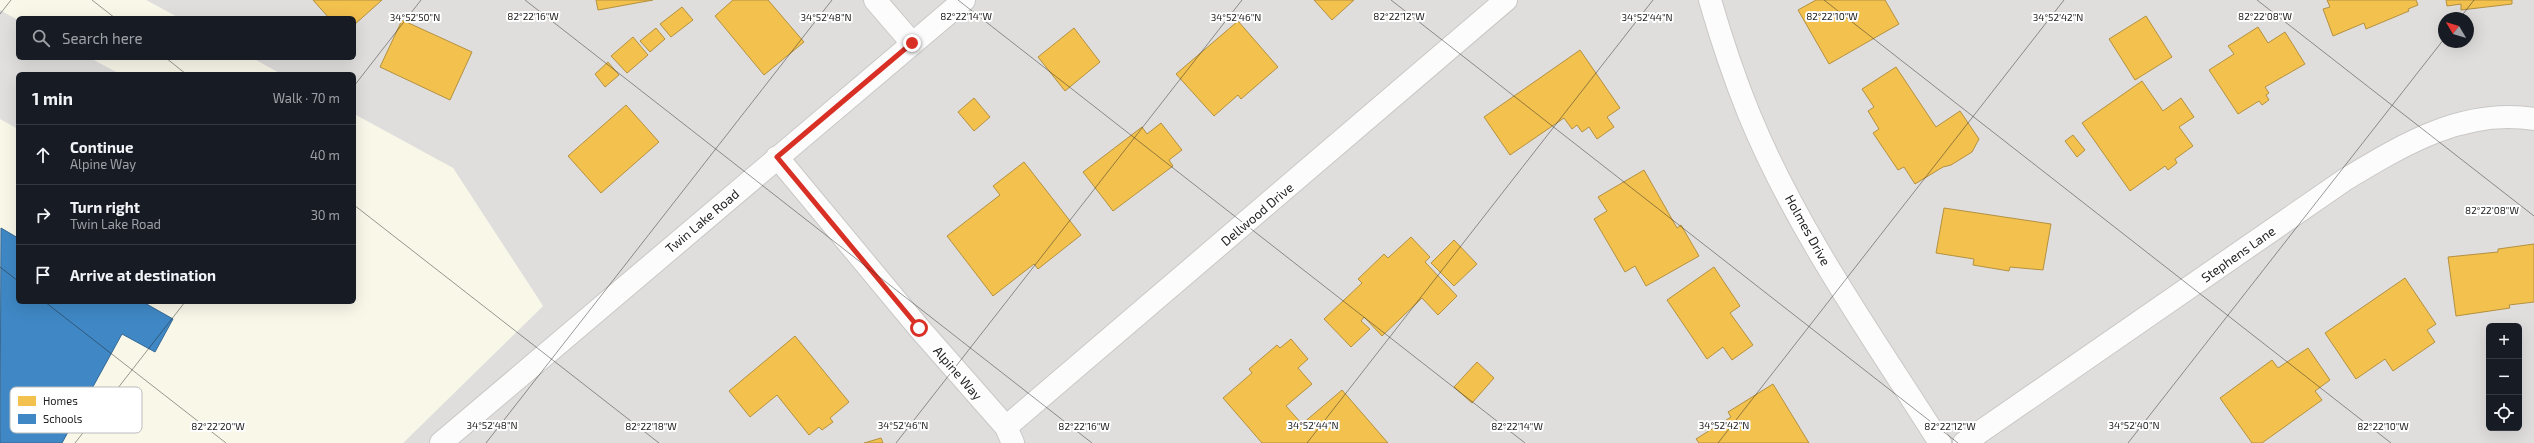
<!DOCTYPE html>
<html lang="en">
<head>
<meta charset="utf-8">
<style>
	:root { --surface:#171b24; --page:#242831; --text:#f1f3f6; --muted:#9ea1a6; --line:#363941 }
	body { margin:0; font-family:"Exo 2",sans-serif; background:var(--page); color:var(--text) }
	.controls { position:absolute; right:12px; bottom:12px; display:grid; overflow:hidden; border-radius:6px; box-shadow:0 4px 16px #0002 }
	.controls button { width:36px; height:36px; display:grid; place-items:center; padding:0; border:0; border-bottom:1px solid var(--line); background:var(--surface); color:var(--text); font:20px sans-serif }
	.compass { position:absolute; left:2438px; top:12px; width:36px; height:36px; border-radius:50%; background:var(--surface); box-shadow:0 4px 16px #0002; rotate:308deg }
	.stop { position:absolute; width:12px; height:12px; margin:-9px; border:3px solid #d93025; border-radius:50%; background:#fff }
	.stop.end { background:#d93025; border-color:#fff; box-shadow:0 1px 4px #0008 }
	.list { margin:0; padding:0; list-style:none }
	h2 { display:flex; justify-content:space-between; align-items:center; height:52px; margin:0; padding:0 16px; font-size:17px }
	h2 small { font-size:13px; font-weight:400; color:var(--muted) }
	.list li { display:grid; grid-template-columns:26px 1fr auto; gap:12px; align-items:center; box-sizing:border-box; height:60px; padding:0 16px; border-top:1px solid var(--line) }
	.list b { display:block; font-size:15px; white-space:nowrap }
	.list p { margin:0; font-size:13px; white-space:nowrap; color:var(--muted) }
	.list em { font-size:13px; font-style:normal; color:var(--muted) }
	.icon { flex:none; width:22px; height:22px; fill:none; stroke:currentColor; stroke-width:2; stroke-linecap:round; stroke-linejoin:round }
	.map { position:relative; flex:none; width:2534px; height:443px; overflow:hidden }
	.search { position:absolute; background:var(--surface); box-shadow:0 4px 16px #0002; left:16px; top:16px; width:340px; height:44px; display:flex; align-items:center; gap:10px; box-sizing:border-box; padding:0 14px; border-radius:6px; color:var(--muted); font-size:15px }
	.panel { position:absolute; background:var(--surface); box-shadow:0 4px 16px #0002; left:16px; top:72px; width:340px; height:232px; border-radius:6px }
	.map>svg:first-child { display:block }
	.residential { fill:#dfdedc; fill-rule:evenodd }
	.education { fill:#f8f7e8 }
	.parking { fill:#e0dfde }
	.homes { fill:#f2c14e; stroke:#b49141 }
	.schools { fill:#3f88c5; stroke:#366994 }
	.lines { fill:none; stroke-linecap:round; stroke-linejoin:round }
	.minor-casing { stroke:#c9c8c7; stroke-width:24 }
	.minor { stroke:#fdfcfc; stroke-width:22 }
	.route { stroke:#d93025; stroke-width:5 }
	.ticks { fill:none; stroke:#222; stroke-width:1; stroke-opacity:0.45 }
	.labels { text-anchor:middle; stroke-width:4; stroke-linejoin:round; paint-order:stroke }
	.street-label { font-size:13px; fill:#222; stroke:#fff }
	.key { fill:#fff; stroke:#bdbdbd; stroke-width:1 }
	.key-label { font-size:11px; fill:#222 }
	.ticks-label { font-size:10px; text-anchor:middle; fill:#222; stroke:#fff; stroke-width:4; stroke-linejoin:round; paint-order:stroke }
</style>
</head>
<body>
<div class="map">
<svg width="2534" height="443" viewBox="0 0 2534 443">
	<rect width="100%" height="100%" fill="#f0eeeb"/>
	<path class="residential" d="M 146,0 L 2534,0 L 2534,443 L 403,443 L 543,306 L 453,168 L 354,114 L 354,74 L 281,74 L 252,58 L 354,58 L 354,18 L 179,18 ZM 2444,18 L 2468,18 L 2468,42 L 2444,42 ZM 2489,326 L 2519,326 L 2519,428 L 2489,428 Z"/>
	<path class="education" d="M 0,0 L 146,0 L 179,18 L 18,18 L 18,58 L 252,58 L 281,74 L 18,74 L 18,302 L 354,302 L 354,114 L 453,168 L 543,306 L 403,443 L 0,443 Z"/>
	<path class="parking" d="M 0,10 L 18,20 L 18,58 L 90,58 L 120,74 L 18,74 L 18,129 L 0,119 Z"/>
	<path class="homes" d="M 313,0 L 382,0 L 354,25 L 354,18 L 329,18 Z
		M 596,0 L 653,0 L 598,10 Z
		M 733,0 L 768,0 L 804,42 L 764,75 L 715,16 Z
		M 1314,0 L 1354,0 L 1332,20 Z
		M 1816,0 L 1885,0 L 1899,24 L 1829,64 L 1798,10 Z
		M 2327,0 L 2416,0 L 2418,5 L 2408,9 L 2409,11 L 2366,29 L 2364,23 L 2333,36 L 2323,9 L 2330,7 Z
		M 2446,0 L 2512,0 L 2512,4 L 2461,10 L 2461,4 L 2447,6 Z
		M 682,7 L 693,20 L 671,37 L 660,24 Z
		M 2146,16 L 2172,57 L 2135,80 L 2109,39 Z
		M 402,20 L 472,52 L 450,100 L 380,67 Z
		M 1238,21 L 1278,67 L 1241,99 L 1238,95 L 1214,116 L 1176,74 Z
		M 2258,27 L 2268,43 L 2285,32 L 2305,64 L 2265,87 L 2269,93 L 2266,95 L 2269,100 L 2262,105 L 2259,101 L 2238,114 L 2209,70 L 2234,54 L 2228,46 Z
		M 656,28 L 665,39 L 650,52 L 640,41 Z
		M 1074,28 L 1100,62 L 1065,91 L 1038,57 Z
		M 633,37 L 648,55 L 627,73 L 611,56 Z
		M 1580,50 L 1620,108 L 1607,117 L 1614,127 L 1597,139 L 1589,127 L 1582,132 L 1577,125 L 1572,129 L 1564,118 L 1510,155 L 1484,117 Z
		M 608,62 L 619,75 L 605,87 L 595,74 Z
		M 1896,67 L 1936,127 L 1960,111 L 1979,139 L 1972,152 L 1951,165 L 1943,167 L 1915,184 L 1904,167 L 1898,170 L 1873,133 L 1879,129 L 1868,111 L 1874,107 L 1862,89 Z
		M 2142,81 L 2163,111 L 2181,98 L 2194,117 L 2179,127 L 2193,146 L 2175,159 L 2177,163 L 2168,170 L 2165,166 L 2130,191 L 2082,123 Z
		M 974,98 L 990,117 L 974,131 L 958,112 Z
		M 626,105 L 659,142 L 601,193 L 568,156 Z
		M 1161,123 L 1182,150 L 1169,160 L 1173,166 L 1113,211 L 1083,172 L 1142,127 L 1147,134 Z
		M 2073,135 L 2085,150 L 2077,157 L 2065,141 Z
		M 1024,162 L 1081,235 L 1038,269 L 1034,264 L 993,296 L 947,236 L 1000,195 L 993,186 Z
		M 1644,170 L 1677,228 L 1681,225 L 1699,256 L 1646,286 L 1635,266 L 1625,272 L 1594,219 L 1607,211 L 1598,197 Z
		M 1944,208 L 2051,224 L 2043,270 L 2010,267 L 2009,271 L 1973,265 L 1974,259 L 1936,253 Z
		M 1411,237 L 1430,257 L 1425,262 L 1457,296 L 1438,315 L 1422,298 L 1382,336 L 1364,317 L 1361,321 L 1370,329 L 1351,347 L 1324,319 L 1362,283 L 1358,279 L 1384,254 L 1388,258 Z
		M 1454,240 L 1477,264 L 1454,286 L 1431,263 Z
		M 2534,244 L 2534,302 L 2509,305 L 2510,308 L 2456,316 L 2448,257 L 2498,252 L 2498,249 Z
		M 1714,267 L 1740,306 L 1730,313 L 1753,345 L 1732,360 L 1723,347 L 1707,359 L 1667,300 Z
		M 2405,278 L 2436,324 L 2427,330 L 2435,342 L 2393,371 L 2385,359 L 2356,379 L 2325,333 Z
		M 795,336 L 849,402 L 830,418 L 833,422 L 822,430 L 819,427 L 809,435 L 777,395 L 750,417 L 729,391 Z
		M 1291,339 L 1308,359 L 1298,368 L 1312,384 L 1286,406 L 1302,424 L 1342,390 L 1388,443 L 1262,443 L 1223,398 L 1252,373 L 1249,369 L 1277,345 L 1280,348 Z
		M 2308,348 L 2330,380 L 2315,391 L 2322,400 L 2262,443 L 2252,443 L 2220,398 L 2272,360 L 2278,368 Z
		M 1477,362 L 1494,378 L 1472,403 L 1454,387 Z
		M 1773,384 L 1809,443 L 1699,443 L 1696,439 L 1731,417 L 1728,412 Z
		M 881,438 L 883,443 L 864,443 Z"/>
	<path class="schools" d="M 1,228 L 18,238 L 18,302 L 143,302 L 173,319 L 155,352 L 122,334 L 62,443 L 0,443 Z"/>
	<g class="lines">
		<defs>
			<path id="minor" d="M 875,0 L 912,43
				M 1710,0 C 1721,38 1734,77 1749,114 C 1797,231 1873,337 1940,443
				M 777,157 L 919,328 L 1006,427 L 1013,443
				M 1006,427 L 1506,0
				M 441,443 L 964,0
				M 1964,443 L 2346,179 C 2404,144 2464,108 2534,119"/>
		</defs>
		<use href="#minor" class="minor-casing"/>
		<use href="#minor" class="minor"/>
	</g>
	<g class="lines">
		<path class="route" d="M 912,43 L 777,157 L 919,328"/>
	</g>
	<path class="ticks" d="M 92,0 L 115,18M 525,0 L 1092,443M 958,0 L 1525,443M 1391,0 L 1958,443M 1824,0 L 2391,443M 2257,0 L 2534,216M 0,14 L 11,0M 2460,18 L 2474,0M 166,58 L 186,74M 354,86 L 421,0M 354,205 L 659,443M 0,267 L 18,281M 45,302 L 226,443M 75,443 L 185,302M 486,443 L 832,0M 896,443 L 1242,0M 1307,443 L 1653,0M 1718,443 L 2064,0M 2128,443 L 2444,39"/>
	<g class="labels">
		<g class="street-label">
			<text transform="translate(1257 214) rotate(-40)" y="5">Dellwood Drive</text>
			<text transform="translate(702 221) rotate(-40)" y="5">Twin Lake Road</text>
			<text transform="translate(1808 230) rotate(61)" y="5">Holmes Drive</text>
			<text transform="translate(2238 254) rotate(-35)" y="5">Stephens Lane</text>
			<text transform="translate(958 373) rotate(49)" y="5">Alpine Way</text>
		</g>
	</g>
	<rect x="10" y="387" width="132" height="46" rx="6" class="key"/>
	<rect x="18" y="396" width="18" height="10" fill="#f2c14e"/>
	<rect x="18" y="414" width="18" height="10" fill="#3f88c5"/>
	<g class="key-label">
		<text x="43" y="405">Homes</text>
		<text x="43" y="423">Schools</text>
	</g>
	<g class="ticks-label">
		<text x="533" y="20">82°22'16"W</text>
		<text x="966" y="20">82°22'14"W</text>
		<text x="1399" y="20">82°22'12"W</text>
		<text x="1832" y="20">82°22'10"W</text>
		<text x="2265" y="20">82°22'08"W</text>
		<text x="415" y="21">34°52'50"N</text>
		<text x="826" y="21">34°52'48"N</text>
		<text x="1236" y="21">34°52'46"N</text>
		<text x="1647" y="21">34°52'44"N</text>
		<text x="2058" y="21">34°52'42"N</text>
		<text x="2492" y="214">82°22'08"W</text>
		<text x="492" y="429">34°52'48"N</text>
		<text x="903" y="429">34°52'46"N</text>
		<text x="1313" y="429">34°52'44"N</text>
		<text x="1724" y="429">34°52'42"N</text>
		<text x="2134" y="429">34°52'40"N</text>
		<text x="218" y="430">82°22'20"W</text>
		<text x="651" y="430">82°22'18"W</text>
		<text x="1084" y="430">82°22'16"W</text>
		<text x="1517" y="430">82°22'14"W</text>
		<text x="1950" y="430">82°22'12"W</text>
		<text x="2383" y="430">82°22'10"W</text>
	</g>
</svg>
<div class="controls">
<button>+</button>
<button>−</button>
<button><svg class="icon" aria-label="locate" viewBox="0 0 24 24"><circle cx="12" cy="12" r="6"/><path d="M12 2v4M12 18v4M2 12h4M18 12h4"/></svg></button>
</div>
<svg class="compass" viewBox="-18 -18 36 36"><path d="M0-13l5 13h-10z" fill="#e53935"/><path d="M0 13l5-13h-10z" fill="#9ea1a6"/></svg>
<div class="stop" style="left:919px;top:328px"></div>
<div class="stop end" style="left:912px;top:43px"></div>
<div class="search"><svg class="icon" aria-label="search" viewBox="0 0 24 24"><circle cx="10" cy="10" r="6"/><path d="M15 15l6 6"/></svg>Search here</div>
<section class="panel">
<h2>1 min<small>Walk · 70 m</small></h2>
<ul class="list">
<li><svg class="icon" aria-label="ahead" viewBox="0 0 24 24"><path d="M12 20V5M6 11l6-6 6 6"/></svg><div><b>Continue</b><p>Alpine Way</p></div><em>40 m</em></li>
<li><svg class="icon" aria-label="right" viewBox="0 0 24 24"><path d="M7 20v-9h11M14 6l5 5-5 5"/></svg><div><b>Turn right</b><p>Twin Lake Road</p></div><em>30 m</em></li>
<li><svg class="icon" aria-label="arrive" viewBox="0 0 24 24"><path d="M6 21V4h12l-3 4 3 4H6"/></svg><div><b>Arrive at destination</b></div></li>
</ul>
</section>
</div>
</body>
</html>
